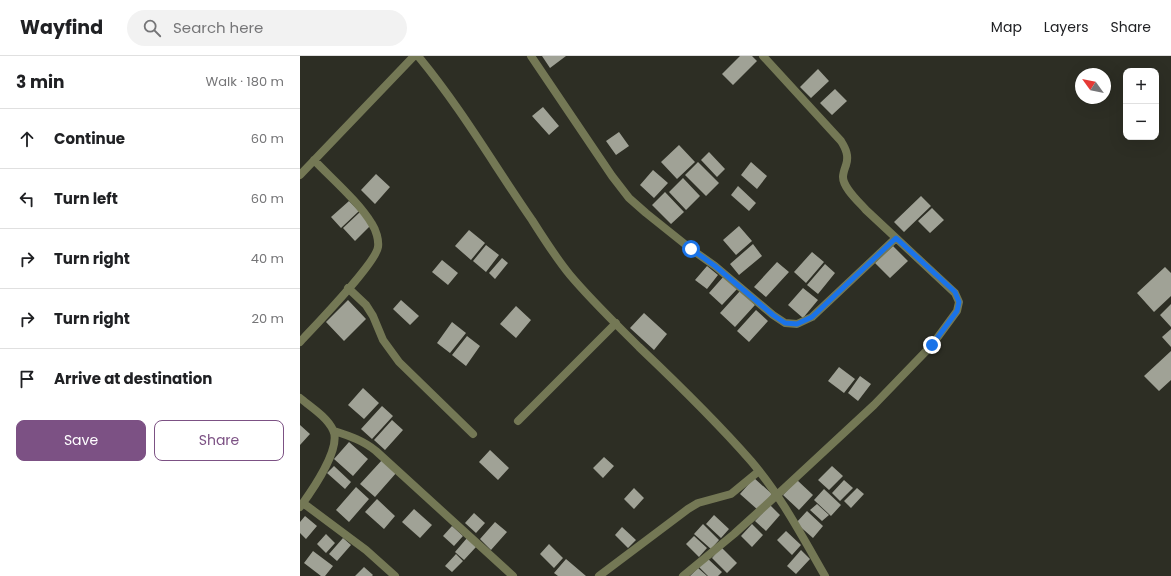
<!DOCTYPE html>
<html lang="en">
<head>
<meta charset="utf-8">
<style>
	:root { --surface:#fff; --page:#f2f2f2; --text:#202124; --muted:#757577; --line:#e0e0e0; --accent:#7c5184 }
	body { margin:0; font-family:Poppins,sans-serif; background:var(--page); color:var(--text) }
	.controls { position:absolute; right:12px; top:12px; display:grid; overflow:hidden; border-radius:8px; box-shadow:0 4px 16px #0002 }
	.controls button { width:36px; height:36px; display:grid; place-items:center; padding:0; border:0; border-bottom:1px solid var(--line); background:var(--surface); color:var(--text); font:20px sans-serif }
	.compass { position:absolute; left:775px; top:12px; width:36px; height:36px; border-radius:50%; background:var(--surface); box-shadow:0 4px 16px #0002; rotate:303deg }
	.stop { position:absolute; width:12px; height:12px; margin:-9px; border:3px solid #1a73e8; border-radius:50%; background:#fff }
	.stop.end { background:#1a73e8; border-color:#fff; box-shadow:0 1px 4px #0008 }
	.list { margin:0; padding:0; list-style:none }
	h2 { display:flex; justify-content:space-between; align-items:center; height:52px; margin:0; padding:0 16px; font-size:17px }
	h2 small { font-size:13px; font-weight:400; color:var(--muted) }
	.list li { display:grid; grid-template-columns:26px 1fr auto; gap:12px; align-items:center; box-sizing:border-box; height:60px; padding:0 16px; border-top:1px solid var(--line) }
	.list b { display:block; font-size:15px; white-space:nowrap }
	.list em { font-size:13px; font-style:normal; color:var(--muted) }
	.actions { display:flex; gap:8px; padding:12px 16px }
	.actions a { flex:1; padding:9px 0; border:1px solid var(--accent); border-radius:8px; text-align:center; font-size:14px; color:var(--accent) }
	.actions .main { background:var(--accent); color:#fff }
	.icon { flex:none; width:22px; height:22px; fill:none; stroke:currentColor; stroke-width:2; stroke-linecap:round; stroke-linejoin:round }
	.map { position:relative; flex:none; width:871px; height:520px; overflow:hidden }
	header { display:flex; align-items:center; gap:24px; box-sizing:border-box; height:56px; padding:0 20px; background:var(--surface); border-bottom:1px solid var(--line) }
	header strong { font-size:19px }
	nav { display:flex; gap:22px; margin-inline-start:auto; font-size:14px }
	.search { width:280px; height:36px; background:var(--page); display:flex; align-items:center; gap:10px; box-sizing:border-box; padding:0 14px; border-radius:22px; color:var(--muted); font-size:15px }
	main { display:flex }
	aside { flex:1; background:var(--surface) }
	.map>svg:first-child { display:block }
	.building { fill:#a0a296 }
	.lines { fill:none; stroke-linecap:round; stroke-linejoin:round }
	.street { stroke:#747855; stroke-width:8 }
	.route { stroke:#1a73e8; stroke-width:5 }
</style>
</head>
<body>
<header>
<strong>Wayfind</strong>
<div class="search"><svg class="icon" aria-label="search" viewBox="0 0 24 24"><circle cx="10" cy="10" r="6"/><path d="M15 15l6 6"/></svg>Search here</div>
<nav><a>Map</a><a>Layers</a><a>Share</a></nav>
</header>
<main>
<aside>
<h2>3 min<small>Walk · 180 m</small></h2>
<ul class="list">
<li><svg class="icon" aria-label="ahead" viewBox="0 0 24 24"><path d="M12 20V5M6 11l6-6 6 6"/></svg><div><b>Continue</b></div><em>60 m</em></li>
<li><svg class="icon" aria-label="left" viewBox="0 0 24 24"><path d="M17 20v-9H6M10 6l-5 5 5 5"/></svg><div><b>Turn left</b></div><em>60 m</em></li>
<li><svg class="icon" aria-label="right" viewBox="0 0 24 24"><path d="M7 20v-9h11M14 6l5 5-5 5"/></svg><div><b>Turn right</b></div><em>40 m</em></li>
<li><svg class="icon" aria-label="right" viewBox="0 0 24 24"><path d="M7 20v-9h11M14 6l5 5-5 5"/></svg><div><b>Turn right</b></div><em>20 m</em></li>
<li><svg class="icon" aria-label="arrive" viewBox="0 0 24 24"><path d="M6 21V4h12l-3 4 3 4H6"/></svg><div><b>Arrive at destination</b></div></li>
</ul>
<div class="actions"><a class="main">Save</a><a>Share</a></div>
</aside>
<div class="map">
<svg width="871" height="520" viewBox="0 0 871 520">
	<rect width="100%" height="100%" fill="#2d2e24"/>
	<path class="building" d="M 242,0 L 266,0 L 250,12 Z
		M 440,0 L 452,0 L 457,5 L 433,29 L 422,18 Z
		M 518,13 L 529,25 L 511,42 L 500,31 Z
		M 535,33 L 547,45 L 532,59 L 520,47 Z
		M 243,51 L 259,70 L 249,79 L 232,60 Z
		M 319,76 L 329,90 L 316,99 L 306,85 Z
		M 379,89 L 395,106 L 377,123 L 361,106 Z
		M 409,96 L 425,113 L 417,121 L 401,104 Z
		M 398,106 L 419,127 L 406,140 L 385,119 Z
		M 451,106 L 467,120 L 457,133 L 441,119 Z
		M 353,114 L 368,127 L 354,142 L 340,129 Z
		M 76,118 L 90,131 L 75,148 L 61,134 Z
		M 383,122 L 400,140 L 386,154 L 369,136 Z
		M 438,130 L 456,147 L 449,155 L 431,139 Z
		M 365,136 L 384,156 L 371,168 L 352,149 Z
		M 621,140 L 631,150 L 604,176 L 594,166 Z
		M 49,145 L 59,155 L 41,172 L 31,161 Z
		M 632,152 L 644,164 L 630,177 L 618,165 Z
		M 60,156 L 72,168 L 55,185 L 43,172 Z
		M 439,170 L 452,185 L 436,199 L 423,184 Z
		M 169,174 L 185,187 L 171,204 L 155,190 Z
		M 453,188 L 462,200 L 439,219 L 430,208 Z
		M 186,189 L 199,199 L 186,216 L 173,205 Z
		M 593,190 L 608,205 L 590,222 L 575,207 Z
		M 512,196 L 524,206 L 506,227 L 494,216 Z
		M 202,202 L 208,207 L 195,223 L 189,217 Z
		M 142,204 L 158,217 L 148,229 L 132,216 Z
		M 477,206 L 489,216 L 466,241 L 454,231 Z
		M 525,208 L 535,217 L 518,238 L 507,229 Z
		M 407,210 L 418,219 L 407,233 L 395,224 Z
		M 865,211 L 871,217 L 871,240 L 854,256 L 837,237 Z
		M 424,220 L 438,232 L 422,249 L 409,237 Z
		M 503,232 L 518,244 L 503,262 L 488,249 Z
		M 440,235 L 455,249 L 435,271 L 420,257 Z
		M 48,244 L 66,263 L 44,285 L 26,266 Z
		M 101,244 L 119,260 L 110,269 L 93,253 Z
		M 871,248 L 871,271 L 860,259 Z
		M 216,250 L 231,264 L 216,282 L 200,268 Z
		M 456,254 L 468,265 L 449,286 L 437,275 Z
		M 344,257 L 367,278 L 354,294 L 330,272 Z
		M 152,266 L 166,277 L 150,297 L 137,287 Z
		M 871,273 L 871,291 L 862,281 Z
		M 167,280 L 180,290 L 166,310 L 152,299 Z
		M 871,295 L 871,324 L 859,335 L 844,320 Z
		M 539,311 L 555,323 L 544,337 L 528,325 Z
		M 560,320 L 571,328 L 558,345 L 548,337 Z
		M 63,332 L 79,347 L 64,363 L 48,349 Z
		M 82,350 L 93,360 L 72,383 L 61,373 Z
		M 92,364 L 103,374 L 85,394 L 74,384 Z
		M 0,369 L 10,378 L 0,389 Z
		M 49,386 L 68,403 L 53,420 L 34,403 Z
		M 190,394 L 209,412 L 198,424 L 179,406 Z
		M 304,401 L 314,410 L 303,422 L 293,412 Z
		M 83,403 L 97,416 L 75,441 L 60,428 Z
		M 34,410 L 51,426 L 45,433 L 27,417 Z
		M 532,410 L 543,420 L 529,434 L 518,424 Z
		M 454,422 L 472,438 L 458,454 L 440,438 Z
		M 497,424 L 513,439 L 499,454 L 483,439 Z
		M 544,424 L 553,432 L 540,445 L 532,437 Z
		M 56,431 L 69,443 L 49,466 L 36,454 Z
		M 334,432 L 344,442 L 334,453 L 324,443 Z
		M 557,432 L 564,438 L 551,452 L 544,445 Z
		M 524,433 L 541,449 L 531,460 L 514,444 Z
		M 77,443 L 95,460 L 84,473 L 65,456 Z
		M 517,448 L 529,459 L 522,465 L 510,454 Z
		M 470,449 L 480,459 L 466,475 L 455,465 Z
		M 114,453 L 132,469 L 120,482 L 102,466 Z
		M 507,455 L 523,470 L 513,482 L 496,467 Z
		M 174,457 L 185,467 L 176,477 L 165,467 Z
		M 414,459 L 429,473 L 421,482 L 406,468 Z
		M 5,460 L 17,470 L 6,483 L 0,477 L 0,466 Z
		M 195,466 L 207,476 L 191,494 L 180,483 Z
		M 403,468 L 419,484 L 411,493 L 394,478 Z
		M 452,468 L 463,479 L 452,491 L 441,480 Z
		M 152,470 L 163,480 L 154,490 L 143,480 Z
		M 322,471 L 336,484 L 328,492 L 315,479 Z
		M 486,475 L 501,489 L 492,499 L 477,484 Z
		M 26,478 L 35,487 L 26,497 L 17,488 Z
		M 394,480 L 407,492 L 399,501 L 386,488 Z
		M 43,482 L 51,489 L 37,505 L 29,498 Z
		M 167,482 L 176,491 L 164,504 L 155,496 Z
		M 249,488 L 263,502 L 254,512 L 240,498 Z
		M 421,491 L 437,507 L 427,517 L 412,502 Z
		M 501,494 L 510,503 L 496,518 L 487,510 Z
		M 13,495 L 33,510 L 25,520 L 21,520 L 4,507 Z
		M 156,498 L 163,505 L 152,516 L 145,510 Z
		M 407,502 L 422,516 L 418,520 L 408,520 L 399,511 Z
		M 266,503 L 286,520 L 258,520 L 254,517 Z
		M 64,511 L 73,519 L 72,520 L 55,520 Z
		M 398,512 L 407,520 L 390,520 Z"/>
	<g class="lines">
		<path class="street" d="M 118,0 C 161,52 194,109 232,164 C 244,183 256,202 270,219 C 291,244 316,268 339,291 C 378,328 416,365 451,405 C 481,440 502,480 525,520
			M 231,0 L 312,120 L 329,142 L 346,157 L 391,193 L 415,210 L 473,259 L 485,267 L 497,268 L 512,261 L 596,182
			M 0,119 L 114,0
			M 48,232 L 66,249 L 73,260 L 83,284 L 99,306 L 173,378
			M 0,286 C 14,271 76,207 78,191 C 79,184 76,174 72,168 C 59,146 32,123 14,104
			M 0,342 C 11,351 27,361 33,374 C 42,392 11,436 0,451
			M 218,365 L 316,267
			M 34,375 C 50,380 64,385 76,395 L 213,520
			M 3,447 L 66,494 L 95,520
			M 299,520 L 388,453 L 398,447 L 431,438 L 459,415
			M 383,520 L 434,478 L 477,439 L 574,349 L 632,289 L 657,255 L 659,246 L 655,237 L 566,154 C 559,146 543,132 543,121 C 543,117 545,112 546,109 C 549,100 546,93 541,85 L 463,0"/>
	</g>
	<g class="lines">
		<path class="route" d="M 391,193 L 415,210 L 473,259 L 485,267 L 497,268 L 512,261 L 596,182 L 655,236 L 659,246 L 657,255 L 632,289"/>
	</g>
</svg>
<div class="controls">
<button>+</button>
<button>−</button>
</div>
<svg class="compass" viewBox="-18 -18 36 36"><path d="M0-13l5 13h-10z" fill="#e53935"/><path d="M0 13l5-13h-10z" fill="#757577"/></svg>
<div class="stop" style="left:391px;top:193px"></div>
<div class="stop end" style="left:632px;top:289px"></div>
</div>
</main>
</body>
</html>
